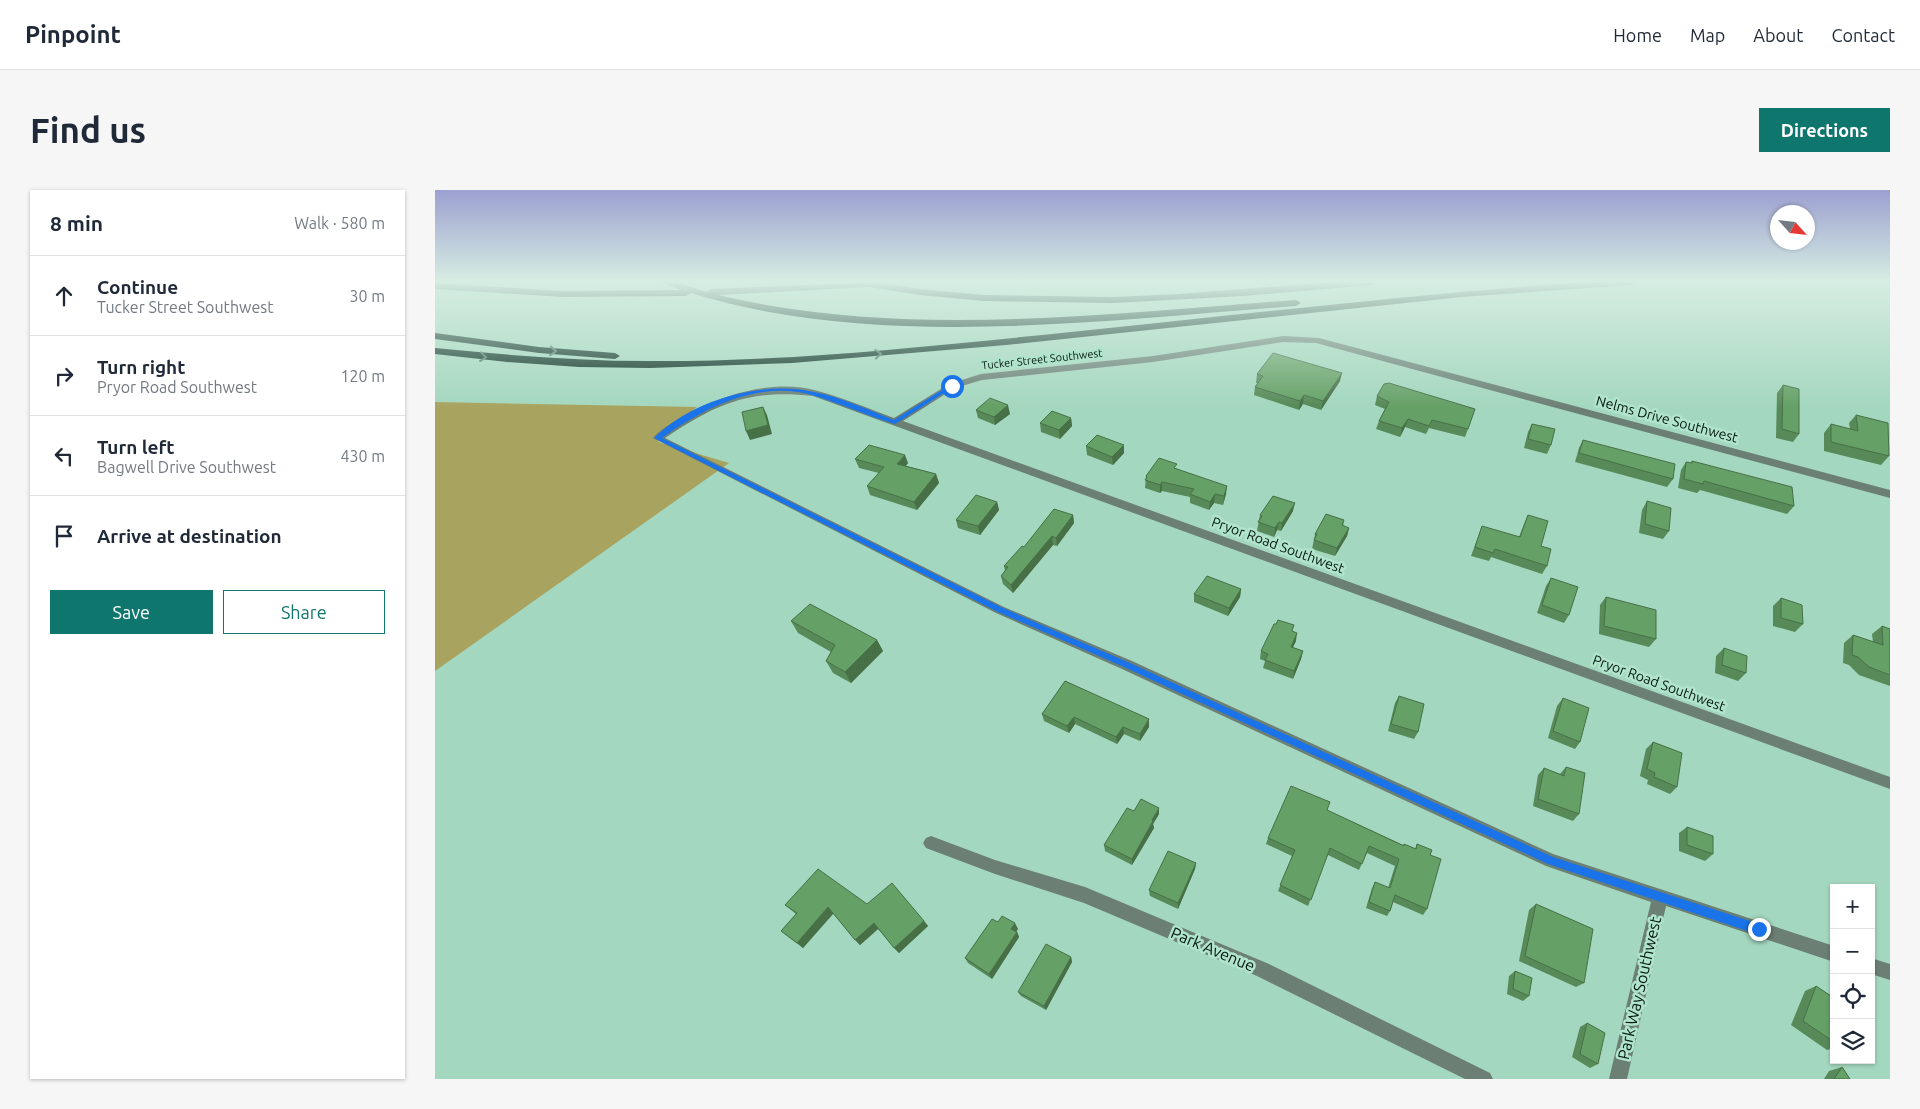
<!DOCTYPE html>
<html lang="en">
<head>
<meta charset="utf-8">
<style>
	:root { --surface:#fff; --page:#f6f6f7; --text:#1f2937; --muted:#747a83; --line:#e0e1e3; --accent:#0f766e }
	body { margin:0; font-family:Ubuntu,sans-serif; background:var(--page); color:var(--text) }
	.controls { position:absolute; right:15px; bottom:15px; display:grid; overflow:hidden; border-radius:0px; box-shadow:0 1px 4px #0004 }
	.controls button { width:45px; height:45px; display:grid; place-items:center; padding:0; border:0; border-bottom:1px solid var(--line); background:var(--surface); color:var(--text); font:25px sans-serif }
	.compass { position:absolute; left:1335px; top:15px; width:45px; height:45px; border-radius:50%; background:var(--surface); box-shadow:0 1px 4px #0004; rotate:117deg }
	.stop { position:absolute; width:15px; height:15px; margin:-11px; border:4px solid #1a73e8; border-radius:50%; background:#fff }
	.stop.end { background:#1a73e8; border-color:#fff; box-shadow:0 1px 5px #0008 }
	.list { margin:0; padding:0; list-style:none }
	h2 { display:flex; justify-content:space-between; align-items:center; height:65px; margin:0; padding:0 20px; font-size:21px }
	h2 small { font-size:16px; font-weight:400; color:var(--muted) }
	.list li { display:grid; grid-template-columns:32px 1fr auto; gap:15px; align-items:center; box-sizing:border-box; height:80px; padding:0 20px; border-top:1px solid var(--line) }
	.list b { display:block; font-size:19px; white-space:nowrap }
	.list p { margin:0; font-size:16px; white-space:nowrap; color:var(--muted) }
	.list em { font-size:16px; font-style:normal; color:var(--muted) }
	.actions { display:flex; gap:10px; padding:15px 20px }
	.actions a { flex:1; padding:11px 0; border:1px solid var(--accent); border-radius:0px; text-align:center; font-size:18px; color:var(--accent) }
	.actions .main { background:var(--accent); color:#fff }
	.icon { flex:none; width:28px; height:28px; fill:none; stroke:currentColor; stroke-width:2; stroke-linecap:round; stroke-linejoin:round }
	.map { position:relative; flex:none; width:1455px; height:889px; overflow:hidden; border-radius:0px }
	header { display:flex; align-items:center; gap:30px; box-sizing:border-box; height:70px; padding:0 25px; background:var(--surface); border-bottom:1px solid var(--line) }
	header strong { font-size:24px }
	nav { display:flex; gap:28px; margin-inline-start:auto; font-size:18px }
	.intro { display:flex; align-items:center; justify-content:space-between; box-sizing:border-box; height:120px; padding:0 30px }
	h1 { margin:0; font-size:35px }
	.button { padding:12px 22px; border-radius:0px; background:var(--accent); color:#fff; font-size:18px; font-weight:700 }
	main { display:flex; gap:30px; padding:0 30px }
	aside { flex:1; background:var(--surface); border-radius:0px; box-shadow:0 1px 4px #0004 }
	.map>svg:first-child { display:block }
	.green { fill:#a8a35f }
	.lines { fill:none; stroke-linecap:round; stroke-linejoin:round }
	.minor { fill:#6b7f75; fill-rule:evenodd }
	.highway { fill:#062c1e; fill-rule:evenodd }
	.wall { fill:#578a58 }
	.shaded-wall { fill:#477047 }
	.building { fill:#65a066; stroke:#477047 }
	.oneway { stroke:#4a7664 }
	.route { fill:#1a73e8 }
	.labels { text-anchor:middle; stroke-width:5; stroke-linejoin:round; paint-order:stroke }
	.far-street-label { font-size:11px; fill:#04170f; stroke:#b1e4cc }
	.street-label { font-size:14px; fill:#04170f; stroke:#b1e4cc }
	.near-street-label { font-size:16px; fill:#04170f; stroke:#b1e4cc }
</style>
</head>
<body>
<header>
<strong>Pinpoint</strong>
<nav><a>Home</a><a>Map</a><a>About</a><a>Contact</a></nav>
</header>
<div class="intro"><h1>Find us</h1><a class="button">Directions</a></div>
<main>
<aside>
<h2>8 min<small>Walk · 580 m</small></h2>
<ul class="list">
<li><svg class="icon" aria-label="ahead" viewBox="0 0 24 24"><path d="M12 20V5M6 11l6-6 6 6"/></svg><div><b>Continue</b><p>Tucker Street Southwest</p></div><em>30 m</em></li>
<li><svg class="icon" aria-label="right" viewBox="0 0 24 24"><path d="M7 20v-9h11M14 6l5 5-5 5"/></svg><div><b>Turn right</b><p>Pryor Road Southwest</p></div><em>120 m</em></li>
<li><svg class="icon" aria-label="left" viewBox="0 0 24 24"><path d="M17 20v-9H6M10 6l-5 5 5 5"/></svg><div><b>Turn left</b><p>Bagwell Drive Southwest</p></div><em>430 m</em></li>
<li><svg class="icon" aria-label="arrive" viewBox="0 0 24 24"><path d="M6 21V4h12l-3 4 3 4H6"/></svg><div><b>Arrive at destination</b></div></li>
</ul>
<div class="actions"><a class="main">Save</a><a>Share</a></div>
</aside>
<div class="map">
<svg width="1455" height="889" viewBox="0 0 1455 889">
	<rect width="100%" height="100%" fill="#a4d7bf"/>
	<path class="green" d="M 0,212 L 262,217 L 223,252 L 294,273 L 0,481 Z"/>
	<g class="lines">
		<path class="minor" d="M 848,146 L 884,148 L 1455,300 L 1455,308 L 881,153 L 848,152 L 718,172 L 547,190 L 520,198 L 468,231 L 1455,587 L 1455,599 L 378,206 C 316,199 282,213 230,248 L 569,417 L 697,471 L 1118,664 L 1399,756 L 1399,772 L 1231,716 L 1192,889 L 1174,889 L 1216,712 L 1111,676 L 687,479 L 561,423 L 218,248 C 228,236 249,226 263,219 C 298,201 344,190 383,201 C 409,208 434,219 459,228 L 514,194 L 546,184 L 718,166 Z
			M 496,646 L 560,670 L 650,697 L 834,774 L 1055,883 L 1058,889 L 1030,889 L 822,786 L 649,713 L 560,684 L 491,658 L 488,653 L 491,648 Z
			M 1436,768 L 1455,774 L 1455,790 L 1436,784 Z"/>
		<path class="highway" d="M 225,92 L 242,92 L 271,102 L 276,99 L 443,92 L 485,99 L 549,105 L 678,107 L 743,104 L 898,92 L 942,92 L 937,95 L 808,106 L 678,113 L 549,111 L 485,105 L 434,97 L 283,105 C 472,150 670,123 861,110 L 866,113 L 861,116 C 670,130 441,161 256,103 L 251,106 L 128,107 L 0,99 L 0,93 L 128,101 L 246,100 Z
			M 1148,92 L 1201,92 L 1196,95 L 1027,107 L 571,155 L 357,173 L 215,178 L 144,177 L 72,172 L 0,164 L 0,158 C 71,165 142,171 214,171 C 345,172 476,158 607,145 C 787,127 967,105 1148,92 Z
			M 0,143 L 104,157 L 180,163 L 185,166 L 180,169 L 104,163 L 0,149 Z"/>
	</g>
	<path class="wall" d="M 822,184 L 905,191 L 886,220 L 868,214 L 864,220 L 819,205 L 820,197 L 823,193 L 821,193 Z
		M 1348,195 L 1364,244 L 1358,252 L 1341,248 L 1342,203 Z
		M 942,206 L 1033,239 L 1030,247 L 994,238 L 991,244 L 970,237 L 965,247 L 941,239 L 944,231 L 950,219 L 940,215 Z
		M 541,220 L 575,224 L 560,235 L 543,228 Z
		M 1421,225 L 1454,266 L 1446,275 L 1389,261 L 1389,243 L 1396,234 L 1415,239 L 1414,233 Z
		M 636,228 L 637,236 L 625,249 L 606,242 L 605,233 Z
		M 1097,234 L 1116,255 L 1112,264 L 1089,258 L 1093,242 Z
		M 1148,250 L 1238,289 L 1232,297 L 1140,272 L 1144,258 Z
		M 651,256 L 689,263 L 678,275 L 652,265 Z
		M 420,269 L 473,273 L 471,276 L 501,284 L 504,293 L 482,320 L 435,305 L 432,296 L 444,283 L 424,278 Z
		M 1257,271 L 1359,316 L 1352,324 L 1265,300 L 1262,303 L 1243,298 L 1246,280 L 1251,272 L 1256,273 Z
		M 742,279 L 791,304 L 788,315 L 779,313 L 774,320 L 755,313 L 755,307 L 727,301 L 725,303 L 710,298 L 711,286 Z
		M 1212,311 L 1234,341 L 1228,349 L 1204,343 L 1207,320 Z
		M 562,312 L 564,320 L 545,345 L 523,338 L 521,330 Z
		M 858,321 L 846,341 L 842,340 L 839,347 L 822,341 L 825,325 Z
		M 638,325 L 639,333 L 622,356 L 618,355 L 578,403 L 568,394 L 566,386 L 570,381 L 569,376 L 589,357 Z
		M 1093,325 L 1106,356 L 1112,376 L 1107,384 L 1056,367 L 1054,371 L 1036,366 L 1047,336 L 1084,347 L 1089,334 Z
		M 909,330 L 908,336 L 914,338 L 912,346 L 900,366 L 877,359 L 880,344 Z
		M 1116,388 L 1134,425 L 1129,433 L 1102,423 L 1111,396 Z
		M 806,399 L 805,407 L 793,426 L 759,412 L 759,404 Z
		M 1171,407 L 1221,449 L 1214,457 L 1164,444 L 1165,415 Z
		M 1346,408 L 1368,434 L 1360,442 L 1338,436 L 1338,416 Z
		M 356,431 L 442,450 L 448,461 L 416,493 L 398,483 L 391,471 L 396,462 L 363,443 Z
		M 1447,436 L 1455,439 L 1455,496 L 1424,485 L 1414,475 L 1408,473 L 1409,453 L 1418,445 L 1438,452 L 1437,444 Z
		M 858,441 L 861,451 L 858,457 L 868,461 L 866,469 L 858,489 L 828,478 L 830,471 L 825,469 L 826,461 Z
		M 1289,458 L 1311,483 L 1303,491 L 1280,483 L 1281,466 Z
		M 630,491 L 714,537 L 705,551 L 689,544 L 682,554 L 640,534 L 634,543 L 609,531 L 607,524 Z
		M 964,506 L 983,542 L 979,549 L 953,541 L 960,513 Z
		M 1128,508 L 1145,552 L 1140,559 L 1113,548 L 1122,516 Z
		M 1218,552 L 1242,597 L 1235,604 L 1212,594 L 1213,590 L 1205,586 L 1211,559 Z
		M 1131,577 L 1144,624 L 1138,631 L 1098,616 L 1103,585 L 1109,578 L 1125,584 Z
		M 892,620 L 968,655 L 980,659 L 982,654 L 995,665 L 992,719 L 988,725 L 958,712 L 955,721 L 952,726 L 931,718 L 937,698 L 940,692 L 953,698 L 960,676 L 932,663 L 924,680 L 893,665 L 873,716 L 843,701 L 857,666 L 831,654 L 833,648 Z
		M 699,621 L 724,624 L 718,634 L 719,638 L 697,675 L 670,661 L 669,655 Z
		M 1252,637 L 1278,664 L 1270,671 L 1244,661 L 1244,643 Z
		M 761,673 L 760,679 L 743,719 L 715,706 L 714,700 Z
		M 432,714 L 489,731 L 493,736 L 464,763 L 443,739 L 425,755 L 398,723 L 368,758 L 346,741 L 361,724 L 350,715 Z
		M 1101,714 L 1149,793 L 1141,797 L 1084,771 L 1094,720 Z
		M 563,732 L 583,739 L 581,741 L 582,742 L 584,747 L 557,789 L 533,773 L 530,768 Z
		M 636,767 L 637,772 L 611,820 L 586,806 L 583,802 Z
		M 1080,781 L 1094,806 L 1088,811 L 1072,804 L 1074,786 Z
		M 1381,796 L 1399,808 L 1399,858 L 1392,860 L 1356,835 L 1370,801 Z
		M 1152,833 L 1163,874 L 1155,878 L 1137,867 L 1145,837 Z
		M 1407,877 L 1415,889 L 1389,889 L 1394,881 Z"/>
	<path class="shaded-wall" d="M 907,183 L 905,191 L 886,220 L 888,211 Z
		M 869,205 L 868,214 L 864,220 L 865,211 Z
		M 573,215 L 575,224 L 560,235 L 559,227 Z
		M 328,217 L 332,225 L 337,244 L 315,250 L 311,241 Z
		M 636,228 L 637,236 L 625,249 L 624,240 Z
		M 973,229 L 970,237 L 965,247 L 967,238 Z
		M 689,255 L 689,263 L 678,275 L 677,267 Z
		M 470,265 L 473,273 L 465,282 L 462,274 Z
		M 501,284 L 504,293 L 482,320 L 479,312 Z
		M 727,292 L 727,301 L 725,303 L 725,295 Z
		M 792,296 L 791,304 L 788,315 L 789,306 Z
		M 780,304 L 779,313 L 774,320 L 775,312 Z
		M 562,312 L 564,320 L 545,345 L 543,336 Z
		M 860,313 L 858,321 L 846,341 L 847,333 Z
		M 638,325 L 639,333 L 622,356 L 621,348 Z
		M 844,332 L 842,340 L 839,347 L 840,338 Z
		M 914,338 L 912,346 L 900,366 L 902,358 Z
		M 617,346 L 618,355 L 578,403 L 576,395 Z
		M 806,399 L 805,407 L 793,426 L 794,418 Z
		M 862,443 L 861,451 L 854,465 L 856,457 Z
		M 442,450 L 448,461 L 416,493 L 410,482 Z
		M 868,461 L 866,469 L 858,489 L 859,481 Z
		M 639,527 L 640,534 L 634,543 L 632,536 Z
		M 714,529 L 714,537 L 705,551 L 705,544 Z
		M 688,537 L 689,544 L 682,554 L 681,547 Z
		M 724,618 L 724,624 L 718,634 L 719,638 L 697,675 L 697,669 Z
		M 761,673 L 760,679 L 743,719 L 743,713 Z
		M 393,717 L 399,723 L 368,758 L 362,753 Z
		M 489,731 L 493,736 L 464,763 L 459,758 Z
		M 439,733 L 443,739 L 425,755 L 420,750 Z
		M 580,733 L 583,739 L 579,744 L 576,739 Z
		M 582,742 L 584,747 L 557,789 L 554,784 Z
		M 636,767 L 637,772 L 611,820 L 609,816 Z"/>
	<path class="building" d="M 838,163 L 907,183 L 888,211 L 869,205 L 865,211 L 820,197 L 828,186 L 822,184 Z
		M 954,193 L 1040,219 L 1033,239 L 997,230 L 994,236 L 973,229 L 967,238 L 944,231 L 954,212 L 942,206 L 949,194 Z
		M 1348,195 L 1364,199 L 1364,244 L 1347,239 Z
		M 555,208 L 573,215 L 559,227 L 541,220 Z
		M 328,217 L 333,235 L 311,241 L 307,222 Z
		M 617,221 L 636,228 L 624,240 L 605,233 Z
		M 1421,225 L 1453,233 L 1454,266 L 1396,252 L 1396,234 L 1423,241 Z
		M 1097,234 L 1120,239 L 1116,255 L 1093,249 Z
		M 662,245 L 689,255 L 677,267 L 651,256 Z
		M 1148,250 L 1240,274 L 1238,289 L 1144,263 Z
		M 434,255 L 470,265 L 462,274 L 501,284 L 479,312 L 432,296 L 449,277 L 420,269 Z
		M 724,268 L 742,274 L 739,278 L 792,296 L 789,306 L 780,304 L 775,312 L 755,304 L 759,299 L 727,292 L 725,295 L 710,290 L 712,287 L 711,286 Z
		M 1257,271 L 1357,297 L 1359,316 L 1269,291 L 1268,294 L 1249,289 L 1251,272 L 1257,273 Z
		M 541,305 L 562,312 L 543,336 L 521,330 Z
		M 838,306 L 860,313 L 847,333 L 844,332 L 840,338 L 823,332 L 827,326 L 825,325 Z
		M 1212,311 L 1236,318 L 1234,341 L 1210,334 Z
		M 619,319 L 638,325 L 621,348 L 617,346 L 576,395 L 566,386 L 573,377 L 569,376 L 587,356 L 589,357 Z
		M 891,324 L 909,330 L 907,335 L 914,338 L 902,358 L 879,350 L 882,344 L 880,344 Z
		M 1093,325 L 1113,331 L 1106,356 L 1116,359 L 1112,376 L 1060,359 L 1058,363 L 1040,357 L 1047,336 L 1085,347 Z
		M 772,386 L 806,399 L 794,418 L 759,404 Z
		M 1116,388 L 1143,397 L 1134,425 L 1107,415 Z
		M 1171,407 L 1221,420 L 1221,449 L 1169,436 Z
		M 1346,408 L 1367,415 L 1368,434 L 1346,428 Z
		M 375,414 L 442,450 L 410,482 L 391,471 L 400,455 L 356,431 Z
		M 843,430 L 859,435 L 857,441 L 862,443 L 856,457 L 868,461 L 859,481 L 830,470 L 833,464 L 826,461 L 839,434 L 841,434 Z
		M 1447,436 L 1455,439 L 1455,485 L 1434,477 L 1423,467 L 1417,465 L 1418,445 L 1448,455 Z
		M 1289,458 L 1312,466 L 1311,483 L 1287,475 Z
		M 630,491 L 714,529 L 705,544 L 688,537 L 681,547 L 639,527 L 632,536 L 607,524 Z
		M 964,506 L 989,514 L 983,542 L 956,534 Z
		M 1128,508 L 1154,518 L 1145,552 L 1118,541 Z
		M 1218,552 L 1247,563 L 1242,597 L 1219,587 L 1220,583 L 1212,579 Z
		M 1131,577 L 1150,583 L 1144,624 L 1103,609 L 1109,578 L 1129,586 Z
		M 856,596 L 895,612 L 892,620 L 969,656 L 969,654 L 981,659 L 982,654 L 997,660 L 995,665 L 1006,669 L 992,719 L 960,705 L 955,721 L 934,712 L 940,692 L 955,698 L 964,669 L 934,656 L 927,674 L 895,658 L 876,710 L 845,695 L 860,660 L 833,648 Z
		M 706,609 L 724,618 L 717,630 L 718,631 L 697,669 L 669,655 L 692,618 L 699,621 Z
		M 1252,637 L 1278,646 L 1278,664 L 1252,655 Z
		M 733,661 L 761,673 L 743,713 L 714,700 Z
		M 383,679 L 432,714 L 457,693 L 489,731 L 459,758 L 439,733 L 420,750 L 393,717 L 362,753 L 346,741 L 362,723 L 350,715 Z
		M 1101,714 L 1158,739 L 1149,793 L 1090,766 Z
		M 567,726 L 580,733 L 576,739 L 582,742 L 554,784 L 530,768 L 557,729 L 563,732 Z
		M 611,754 L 636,767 L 609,816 L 583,802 Z
		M 1080,781 L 1097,788 L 1094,806 L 1078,799 Z
		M 1381,796 L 1399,808 L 1399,852 L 1368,831 Z
		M 1152,833 L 1170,843 L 1163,874 L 1145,864 Z
		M 1407,877 L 1415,889 L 1399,889 Z"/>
	<defs><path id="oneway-chevron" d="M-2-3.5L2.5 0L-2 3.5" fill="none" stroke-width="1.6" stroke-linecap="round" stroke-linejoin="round" transform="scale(1.25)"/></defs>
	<g class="oneway">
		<use href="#oneway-chevron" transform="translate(118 161) rotate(4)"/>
		<use href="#oneway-chevron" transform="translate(443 164) rotate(-5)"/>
		<use href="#oneway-chevron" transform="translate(48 167) rotate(7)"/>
	</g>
	<linearGradient id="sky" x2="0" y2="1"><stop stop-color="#9ca0d0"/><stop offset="0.42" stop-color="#d6ede2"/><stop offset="1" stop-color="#d6ede2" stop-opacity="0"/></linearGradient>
	<rect width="1455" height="217" fill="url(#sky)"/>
	<path class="route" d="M 515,195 L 520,196 L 460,234 C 433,226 407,214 380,206 C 326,189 270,217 227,248 L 568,418 L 695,473 L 1118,667 L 1324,734 L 1328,736 L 1329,739 L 1328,743 L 1324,745 L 1113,674 L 689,477 L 563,422 L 219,248 C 257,210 327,190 379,202 C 406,207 433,220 459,230 Z"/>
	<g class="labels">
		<g class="far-street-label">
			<text transform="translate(607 169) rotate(-6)" y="4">Tucker Street Southwest</text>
		</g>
		<g class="street-label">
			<text transform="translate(1232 229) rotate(15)" y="5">Nelms Drive Southwest</text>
			<text transform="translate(843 355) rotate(20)" y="5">Pryor Road Southwest</text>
			<text transform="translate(1224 493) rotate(20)" y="5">Pryor Road Southwest</text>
		</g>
		<g class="near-street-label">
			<text transform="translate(778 759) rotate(23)" y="6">Park Avenue</text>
			<text transform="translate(1204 798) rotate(-77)" y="6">Park Way Southwest</text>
		</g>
	</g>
</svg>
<div class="controls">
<button>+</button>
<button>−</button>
<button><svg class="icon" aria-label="locate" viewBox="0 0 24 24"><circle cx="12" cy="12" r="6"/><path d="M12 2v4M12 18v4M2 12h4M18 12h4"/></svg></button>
<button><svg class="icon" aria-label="layers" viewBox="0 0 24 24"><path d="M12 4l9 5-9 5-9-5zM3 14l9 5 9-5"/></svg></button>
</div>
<svg class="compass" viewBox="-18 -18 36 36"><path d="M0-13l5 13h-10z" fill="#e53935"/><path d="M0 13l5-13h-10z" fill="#747a83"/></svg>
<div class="stop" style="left:517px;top:196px"></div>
<div class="stop end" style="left:1324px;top:739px"></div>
</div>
</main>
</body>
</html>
